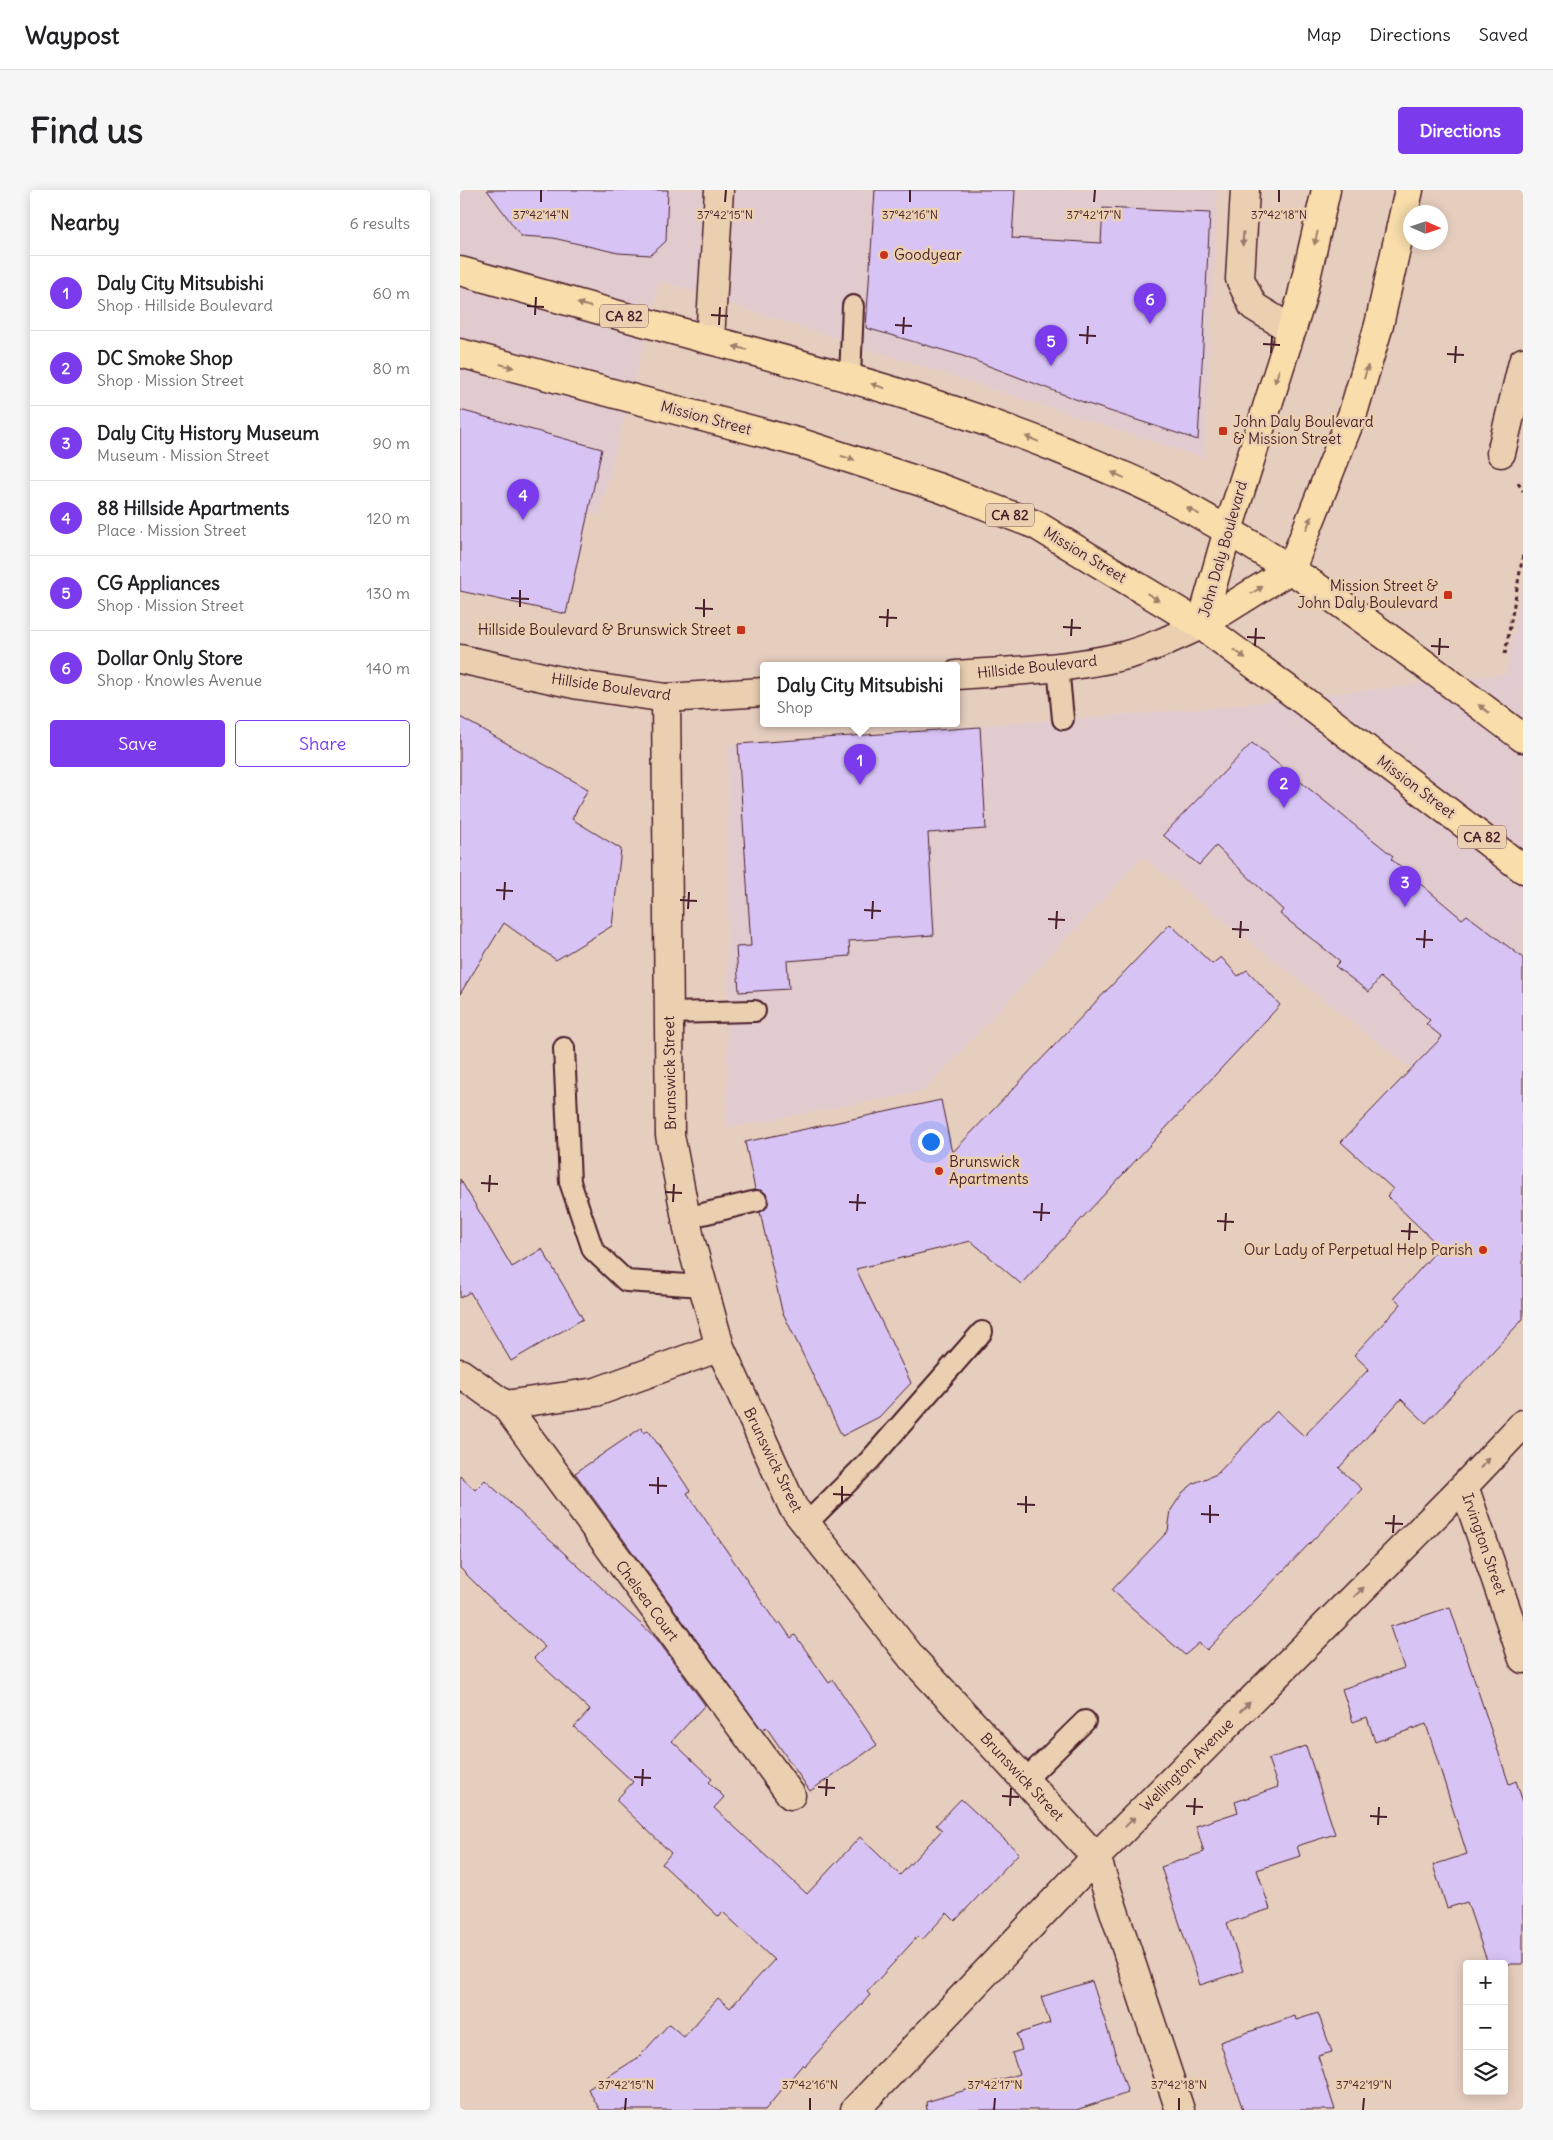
<!DOCTYPE html>
<html lang="en">
<head>
<meta charset="utf-8">
<style>
	:root { --surface:#fff; --page:#f6f6f6; --text:#202124; --muted:#757577; --line:#e0e0e0; --accent:#7c3aed }
	body { margin:0; font-family:Delius,sans-serif; background:var(--page); color:var(--text) }
	.controls { position:absolute; right:15px; bottom:15px; display:grid; overflow:hidden; border-radius:5px; box-shadow:0 2px 12px #0003 }
	.controls button { width:45px; height:45px; display:grid; place-items:center; padding:0; border:0; border-bottom:1px solid var(--line); background:var(--surface); color:var(--text); font:25px sans-serif }
	.compass { position:absolute; left:943px; top:15px; width:45px; height:45px; border-radius:50%; background:var(--surface); box-shadow:0 2px 12px #0003; rotate:93deg }
	.you { position:absolute; left:470px; top:951px; width:18px; height:18px; margin:-12px; border:4px solid #fff; border-radius:50%; background:#1a73e8; box-shadow:0 0 0 8px #1a73e833 }
	.badge { display:grid; place-items:center; width:32px; height:32px; border-radius:50%; background:var(--accent); color:#fff; font-size:16px; font-weight:700 }
	.pin { position:absolute; translate:-50% -41px; filter:drop-shadow(0 1px 2px #0008) }
	.pin::after { content:''; position:absolute; top:26px; width:18px; height:15px; background:inherit; clip-path:polygon(0 0,100% 0,50% 100%) }
	.popup { position:absolute; left:300px; top:472px; width:200px; height:65px; box-sizing:border-box; display:grid; place-content:center; border-radius:5px; background:var(--surface); filter:drop-shadow(0 1px 4px #0005); font-size:16px; white-space:nowrap; color:var(--muted) }
	.popup b { font-size:19px; color:var(--text) }
	.popup::after { content:''; position:absolute; left:50%; top:100%; margin-left:-10px; border:10px solid transparent; border-top-color:var(--surface) }
	.list { margin:0; padding:0; list-style:none }
	h2 { display:flex; justify-content:space-between; align-items:center; height:65px; margin:0; padding:0 20px; font-size:21px }
	h2 small { font-size:16px; font-weight:400; color:var(--muted) }
	.list li { display:grid; grid-template-columns:32px 1fr auto; gap:15px; align-items:center; box-sizing:border-box; height:75px; padding:0 20px; border-top:1px solid var(--line) }
	.list b { display:block; font-size:19px; white-space:nowrap }
	.list p { margin:0; font-size:16px; white-space:nowrap; color:var(--muted) }
	.list em { font-size:16px; font-style:normal; color:var(--muted) }
	.actions { display:flex; gap:10px; padding:15px 20px }
	.actions a { flex:1; padding:11px 0; border:1px solid var(--accent); border-radius:5px; text-align:center; font-size:18px; color:var(--accent) }
	.actions .main { background:var(--accent); color:#fff }
	.icon { flex:none; width:28px; height:28px; fill:none; stroke:currentColor; stroke-width:2; stroke-linecap:round; stroke-linejoin:round }
	.map { position:relative; flex:none; width:1063px; height:1920px; overflow:hidden; border-radius:5px }
	header { display:flex; align-items:center; gap:30px; box-sizing:border-box; height:70px; padding:0 25px; background:var(--surface); border-bottom:1px solid var(--line) }
	header strong { font-size:24px }
	nav { display:flex; gap:28px; margin-inline-start:auto; font-size:18px }
	.intro { display:flex; align-items:center; justify-content:space-between; box-sizing:border-box; height:120px; padding:0 30px }
	h1 { margin:0; font-size:35px }
	.button { padding:12px 22px; border-radius:5px; background:var(--accent); color:#fff; font-size:18px; font-weight:700 }
	main { display:flex; gap:30px; padding:0 30px }
	aside { flex:1; background:var(--surface); border-radius:5px; box-shadow:0 2px 12px #0003 }
	.map>svg:first-child { display:block }
	.built { fill:#e2cbcf }
	.building { fill:#d7c4f5; stroke:#4a1f2b }
	.lines { fill:none; stroke-linecap:round; stroke-linejoin:round }
	.lane-casing { stroke:#4a1f2b; stroke-width:24 }
	.street-casing { stroke:#4a1f2b; stroke-width:31 }
	.secondary-casing { stroke:#4a1f2b; stroke-width:31 }
	.primary-casing { stroke:#4a1f2b; stroke-width:31 }
	.path { stroke:#4a1f2b; stroke-width:3; stroke-dasharray:4 4; stroke-linecap:butt }
	.lane { stroke:#ead0b1; stroke-width:20 }
	.street { stroke:#ead0b1; stroke-width:28 }
	.secondary { stroke:#ead0b1; stroke-width:28 }
	.primary { stroke:#f9deab; stroke-width:28 }
	.oneway { fill:#a27e6b }
	.oneway2 { fill:#9a786e }
	.ticks { fill:none; stroke:#4a1f2b; stroke-width:2 }
	.poi-dot { fill:#c8321e; stroke:#ead0b1; stroke-width:2 }
	.labels { text-anchor:middle; stroke-width:5; stroke-linejoin:round; paint-order:stroke }
	.shield { fill:#ead0b1; stroke:#7a5453; stroke-width:1 }
	.shield-label { font-size:14px; font-weight:bold; fill:#4a1f2b }
	.poi-label { font-size:15px; fill:#4a1f2b; stroke:#ead0b1; text-anchor:start }
	.street-label { font-size:15px; fill:#4a1f2b; stroke:#ead0b1 }
	.ticks-label { font-size:12px; text-anchor:middle; fill:#4a1f2b; stroke:#ead0b1; stroke-width:5; stroke-linejoin:round; paint-order:stroke }
</style>
</head>
<body>
<header>
<strong>Waypost</strong>
<nav><a>Map</a><a>Directions</a><a>Saved</a></nav>
</header>
<div class="intro"><h1>Find us</h1><a class="button">Directions</a></div>
<main>
<aside>
<h2>Nearby<small>6 results</small></h2>
<ul class="list">
<li><span class="badge">1</span><div><b>Daly City Mitsubishi</b><p>Shop · Hillside Boulevard</p></div><em>60 m</em></li>
<li><span class="badge">2</span><div><b>DC Smoke Shop</b><p>Shop · Mission Street</p></div><em>80 m</em></li>
<li><span class="badge">3</span><div><b>Daly City History Museum</b><p>Museum · Mission Street</p></div><em>90 m</em></li>
<li><span class="badge">4</span><div><b>88 Hillside Apartments</b><p>Place · Mission Street</p></div><em>120 m</em></li>
<li><span class="badge">5</span><div><b>CG Appliances</b><p>Shop · Mission Street</p></div><em>130 m</em></li>
<li><span class="badge">6</span><div><b>Dollar Only Store</b><p>Shop · Knowles Avenue</p></div><em>140 m</em></li>
</ul>
<div class="actions"><a class="main">Save</a><a>Share</a></div>
</aside>
<div class="map">
<svg width="1063" height="1920" viewBox="0 0 1063 1920">
	<rect width="100%" height="100%" fill="#e6cebf"/>
	<filter id="ink" filterUnits="userSpaceOnUse"><feTurbulence type="fractalNoise" baseFrequency=".02" numOctaves="2"/><feDisplacementMap in="SourceGraphic" scale="10" xChannelSelector="R" yChannelSelector="G"/><feConvolveMatrix kernelMatrix="1 2 1 2 8 2 1 2 1" color-interpolation-filters="sRGB"/></filter>
	<g filter="url(#ink)">
		<path class="built" d="M 0,0 L 758,0 L 744,268 L 200,91 L 139,325 L 0,290 Z
			M 1063,388 L 1063,978 L 987,907 L 683,667 L 464,901 L 267,938 L 268,555 L 752,518 L 1046,484 Z"/>
		<path class="building" d="M 27,0 L 208,0 L 206,51 L 191,65 L 158,63 L 93,48 L 61,46 Z
			M 415,0 L 555,0 L 552,48 L 641,53 L 643,18 L 750,23 L 738,250 L 631,215 L 500,165 L 406,138 Z
			M 0,220 L 142,259 L 106,424 L 0,401 Z
			M 0,527 L 128,599 L 112,629 L 161,659 L 152,736 L 96,770 L 44,733 L 0,804 Z
			M 520,537 L 526,639 L 468,643 L 474,745 L 389,751 L 390,766 L 327,771 L 329,799 L 279,802 L 276,757 L 291,756 L 278,554 Z
			M 792,553 L 933,666 L 931,669 L 1002,729 L 1007,725 L 1063,768 L 1063,1129 L 966,1233 L 941,1209 L 879,1278 L 902,1299 L 747,1460 L 739,1453 L 725,1465 L 652,1400 L 708,1341 L 711,1320 L 723,1302 L 734,1293 L 757,1284 L 817,1221 L 844,1246 L 909,1179 L 894,1165 L 941,1114 L 934,1108 L 980,1057 L 927,1006 L 933,999 L 881,952 L 982,847 L 966,834 L 970,830 L 920,787 L 909,802 L 875,776 L 880,771 L 820,724 L 823,720 L 756,656 L 739,675 L 703,645 Z
			M 710,734 L 752,774 L 761,767 L 778,786 L 787,780 L 820,815 L 561,1094 L 511,1051 L 396,1079 L 451,1193 L 419,1227 L 382,1246 L 322,1121 L 300,1022 L 305,1019 L 309,1009 L 305,1003 L 295,999 L 285,952 L 481,910 L 492,963 Z
			M 0,989 L 52,1077 L 82,1059 L 123,1129 L 51,1171 L 10,1102 L 0,1108 Z
			M 181,1238 L 184,1243 L 188,1240 L 220,1286 L 230,1301 L 227,1303 L 317,1434 L 320,1432 L 331,1448 L 335,1445 L 369,1493 L 373,1490 L 417,1555 L 350,1601 L 306,1537 L 302,1540 L 115,1283 Z
			M 0,1286 L 15,1300 L 25,1290 L 196,1448 L 245,1515 L 212,1551 L 252,1589 L 249,1592 L 264,1607 L 254,1618 L 347,1704 L 400,1647 L 440,1685 L 482,1640 L 476,1635 L 501,1609 L 559,1663 L 495,1731 L 487,1723 L 462,1750 L 458,1746 L 407,1802 L 410,1805 L 345,1876 L 343,1874 L 305,1920 L 140,1920 L 128,1899 L 179,1867 L 209,1834 L 224,1847 L 258,1808 L 270,1818 L 314,1770 L 263,1722 L 259,1727 L 202,1674 L 211,1663 L 156,1610 L 173,1592 L 114,1537 L 130,1520 L 74,1468 L 85,1457 L 26,1404 L 0,1378 Z
			M 990,1417 L 1049,1594 L 1056,1591 L 1063,1612 L 1063,1774 L 1028,1774 L 1007,1712 L 987,1718 L 973,1675 L 1007,1664 L 966,1534 L 915,1552 L 907,1527 L 893,1532 L 882,1499 L 944,1478 L 930,1437 Z
			M 846,1556 L 875,1644 L 837,1656 L 840,1666 L 797,1680 L 810,1719 L 767,1733 L 783,1781 L 740,1795 L 701,1677 L 744,1662 L 736,1636 L 778,1622 L 775,1612 L 818,1597 L 808,1569 Z
			M 632,1791 L 668,1903 L 616,1920 L 467,1920 L 466,1912 L 559,1884 L 552,1863 L 562,1860 L 557,1844 L 590,1833 L 581,1807 Z
			M 858,1823 L 872,1862 L 858,1866 L 875,1920 L 783,1920 L 760,1852 L 835,1826 L 836,1830 Z"/>
		<g class="lines">
			<defs>
				<path id="lane" d="M 390,187 L 393,116
					M 598,476 L 603,529
					M 209,823 L 295,821
					M 104,858 L 110,992 L 133,1060 L 166,1091 L 243,1096
					M 226,1028 L 297,1011
					M 346,1334 L 410,1270 L 522,1142
					M 565,1590 L 625,1531"/>
				<path id="street" d="M 785,0 L 780,89 L 793,116 L 832,140
					M 250,150 L 259,0
					M 1041,263 L 1063,172
					M 206,508 L 210,945 L 230,1049 L 260,1157 L 333,1317 L 452,1468 L 636,1667 L 720,1920
					M 0,1183 L 45,1215 L 136,1202 L 260,1157
					M 45,1215 L 331,1605
					M 1004,1296 L 1063,1469
					M 395,1920 L 636,1667 L 1004,1296 L 1063,1234"/>
				<path id="secondary" d="M 0,469 L 119,495 L 206,508 L 304,502
					M 496,485 C 552,481 608,479 663,466 C 690,459 715,447 741,435"/>
				<path id="primary" d="M 0,81 C 83,104 167,128 250,150 C 369,181 484,213 599,259 C 633,273 669,287 702,304 C 833,372 946,460 1063,548
					M 0,163 L 341,253 L 480,298 L 576,335 L 741,435 L 845,512 L 1063,679
					M 741,435 L 831,379 L 893,223 L 919,135 L 949,0
					M 741,435 L 768,340 L 841,110 L 866,0"/>
			</defs>
			<use href="#lane" class="lane-casing"/>
			<use href="#street" class="street-casing"/>
			<use href="#secondary" class="secondary-casing"/>
			<use href="#primary" class="primary-casing"/>
			<path class="path" d="M 1058,293 L 1063,301
				M 1045,464 L 1063,365"/>
			<use href="#lane" class="lane"/>
			<use href="#street" class="street"/>
			<use href="#secondary" class="secondary"/>
			<use href="#primary" class="primary"/>
		</g>
		<defs><path id="oneway-solid" d="M-6-.8H1V-3.2L6.5 0L1 3.2V.8H-6Z" transform="scale(1.25)"/></defs>
		<g class="oneway">
			<use href="#oneway-solid" transform="translate(856 48) rotate(104)"/>
			<use href="#oneway-solid" transform="translate(124 115) rotate(-165)"/>
			<use href="#oneway-solid" transform="translate(280 158) rotate(-166)"/>
			<use href="#oneway-solid" transform="translate(47 176) rotate(15)"/>
			<use href="#oneway-solid" transform="translate(906 182) rotate(-74)"/>
			<use href="#oneway-solid" transform="translate(817 186) rotate(108)"/>
			<use href="#oneway-solid" transform="translate(418 196) rotate(-162)"/>
			<use href="#oneway-solid" transform="translate(572 249) rotate(-158)"/>
			<use href="#oneway-solid" transform="translate(388 268) rotate(18)"/>
			<use href="#oneway-solid" transform="translate(658 285) rotate(-156)"/>
			<use href="#oneway-solid" transform="translate(733 321) rotate(-152)"/>
			<use href="#oneway-solid" transform="translate(849 333) rotate(-68)"/>
			<use href="#oneway-solid" transform="translate(797 400) rotate(-32)"/>
			<use href="#oneway-solid" transform="translate(693 407) rotate(31)"/>
			<use href="#oneway-solid" transform="translate(780 464) rotate(36)"/>
			<use href="#oneway-solid" transform="translate(1024 519) rotate(-143)"/>
		</g>
		<g class="oneway2">
			<use href="#oneway-solid" transform="translate(783 49) rotate(93)"/>
			<use href="#oneway-solid" transform="translate(1025 1273) rotate(-47)"/>
			<use href="#oneway-solid" transform="translate(899 1402) rotate(-45)"/>
			<use href="#oneway-solid" transform="translate(785 1517) rotate(-45)"/>
			<use href="#oneway-solid" transform="translate(670 1632) rotate(-45)"/>
		</g>
	</g>
	<path class="ticks" d="M 81,12 L 81,0M 265,12 L 266,0M 450,12 L 450,0M 634,12 L 635,0M 819,12 L 819,0M 67,116 L 84,117M 75,125 L 76,107M 251,125 L 268,126M 259,135 L 260,117M 435,135 L 452,136M 443,144 L 444,127M 619,145 L 636,146M 627,154 L 628,136M 803,154 L 820,155M 811,163 L 812,146M 987,164 L 1004,165M 995,173 L 996,156M 51,408 L 69,409M 60,417 L 60,400M 235,418 L 253,419M 244,427 L 244,409M 419,427 L 437,428M 427,437 L 428,419M 603,437 L 621,438M 611,446 L 612,429M 787,447 L 805,448M 795,456 L 796,438M 971,456 L 989,457M 979,465 L 980,448M 36,700 L 53,701M 44,710 L 45,692M 220,710 L 237,711M 228,719 L 229,702M 404,720 L 421,721M 412,729 L 413,711M 588,729 L 605,730M 596,739 L 597,721M 772,739 L 789,740M 780,748 L 781,731M 956,749 L 973,750M 964,758 L 965,740M 21,993 L 38,994M 29,1002 L 30,985M 205,1002 L 222,1003M 213,1012 L 214,994M 389,1012 L 406,1013M 397,1021 L 398,1004M 573,1022 L 590,1023M 581,1031 L 582,1013M 757,1031 L 774,1032M 765,1041 L 766,1023M 941,1041 L 958,1042M 949,1050 L 950,1033M 189,1295 L 207,1296M 198,1304 L 198,1287M 373,1304 L 391,1305M 382,1314 L 382,1296M 557,1314 L 575,1315M 566,1323 L 566,1306M 741,1324 L 759,1325M 750,1333 L 750,1315M 925,1333 L 943,1334M 933,1343 L 934,1325M 174,1587 L 191,1588M 182,1596 L 183,1579M 358,1597 L 375,1598M 366,1606 L 367,1589M 542,1606 L 559,1607M 550,1616 L 551,1598M 726,1616 L 743,1617M 734,1625 L 735,1608M 910,1626 L 927,1627M 918,1635 L 919,1617M 165,1920 L 166,1908M 350,1920 L 350,1908M 534,1920 L 535,1908M 719,1920 L 719,1908M 903,1920 L 904,1908"/>
	<g class="poi-dot">
		<circle cx="424" cy="65" r="5"/>
		<rect x="758" y="236" width="10" height="10" rx="2.5"/>
		<rect x="983" y="400" width="10" height="10" rx="2.5"/>
		<rect x="276" y="435" width="10" height="10" rx="2.5"/>
		<circle cx="479" cy="981" r="5"/>
		<circle cx="1023" cy="1060" r="5"/>
	</g>
	<g class="labels">
		<g class="shield">
			<rect x="140" y="114.5" width="48" height="23" rx="4"/>
			<rect x="526" y="313.5" width="48" height="23" rx="4"/>
			<rect x="998" y="635.5" width="48" height="23" rx="4"/>
		</g>
		<g class="shield-label">
			<text x="164" y="131">CA 82</text>
			<text x="550" y="330">CA 82</text>
			<text x="1022" y="652">CA 82</text>
		</g>
		<g class="poi-label">
			<text x="434" y="70">Goodyear</text>
			<text x="773" y="237">John Daly Boulevard<tspan x="773" dy="17">&amp; Mission Street</tspan></text>
			<text x="978" y="401" text-anchor="end">Mission Street &amp;<tspan x="978" dy="17">John Daly Boulevard</tspan></text>
			<text x="271" y="445" text-anchor="end">Hillside Boulevard &amp; Brunswick Street</text>
			<text x="489" y="977">Brunswick<tspan x="489" dy="17">Apartments</tspan></text>
			<text x="1013" y="1065" text-anchor="end">Our Lady of Perpetual Help Parish</text>
		</g>
		<g class="street-label">
			<text transform="translate(246 228) rotate(15)" y="5">Mission Street</text>
			<text transform="translate(763 359) rotate(-74)" y="5">John Daly Boulevard</text>
			<text transform="translate(625 365) rotate(31)" y="5">Mission Street</text>
			<text transform="translate(577 477) rotate(-6)" y="5">Hillside Boulevard</text>
			<text transform="translate(151 497) rotate(8)" y="5">Hillside Boulevard</text>
			<text transform="translate(956 597) rotate(37)" y="5">Mission Street</text>
			<text transform="translate(210 883) rotate(-91)" y="5">Brunswick Street</text>
			<text transform="translate(313 1270) rotate(64)" y="5">Brunswick Street</text>
			<text transform="translate(1024 1354) rotate(71)" y="5">Irvington Street</text>
			<text transform="translate(187 1411) rotate(54)" y="5">Chelsea Court</text>
			<text transform="translate(727 1575) rotate(-45)" y="5">Wellington Avenue</text>
			<text transform="translate(562 1587) rotate(47)" y="5">Brunswick Street</text>
		</g>
	</g>
	<g class="ticks-label">
		<text x="81" y="29">37°42'14"N</text>
		<text x="265" y="29">37°42'15"N</text>
		<text x="450" y="29">37°42'16"N</text>
		<text x="634" y="29">37°42'17"N</text>
		<text x="819" y="29">37°42'18"N</text>
		<text x="166" y="1899">37°42'15"N</text>
		<text x="350" y="1899">37°42'16"N</text>
		<text x="535" y="1899">37°42'17"N</text>
		<text x="719" y="1899">37°42'18"N</text>
		<text x="904" y="1899">37°42'19"N</text>
	</g>
</svg>
<div class="controls">
<button>+</button>
<button>−</button>
<button><svg class="icon" aria-label="layers" viewBox="0 0 24 24"><path d="M12 4l9 5-9 5-9-5zM3 14l9 5 9-5"/></svg></button>
</div>
<svg class="compass" viewBox="-18 -18 36 36"><path d="M0-13l5 13h-10z" fill="#e53935"/><path d="M0 13l5-13h-10z" fill="#757577"/></svg>
<div class="you"></div>
<div class="pin badge" style="left:400px;top:595px">1</div>
<div class="popup"><b>Daly City Mitsubishi</b>Shop</div>
<div class="pin badge" style="left:824px;top:618px">2</div>
<div class="pin badge" style="left:945px;top:717px">3</div>
<div class="pin badge" style="left:63px;top:330px">4</div>
<div class="pin badge" style="left:591px;top:176px">5</div>
<div class="pin badge" style="left:690px;top:134px">6</div>
</div>
</main>
</body>
</html>
